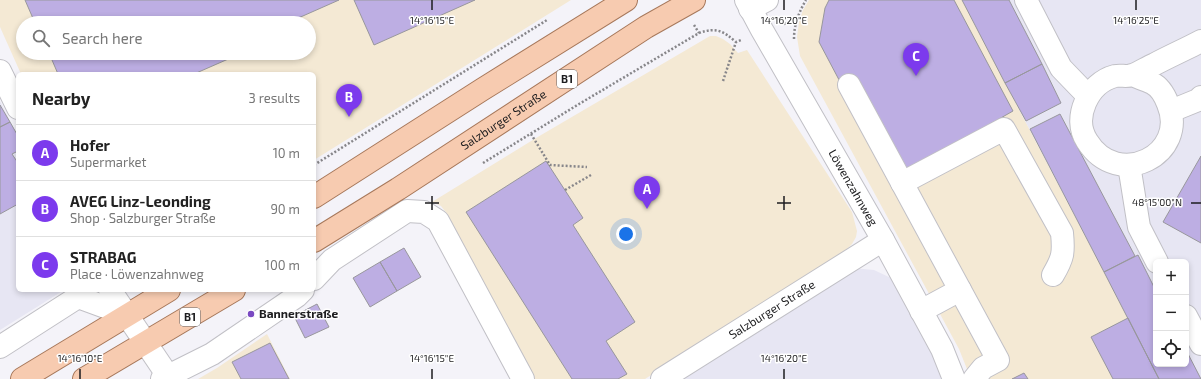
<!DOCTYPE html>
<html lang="en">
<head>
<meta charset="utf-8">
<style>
	:root { --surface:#fff; --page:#f2f2f2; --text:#222; --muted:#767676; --line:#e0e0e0; --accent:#7c3aed }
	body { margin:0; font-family:"Exo 2",sans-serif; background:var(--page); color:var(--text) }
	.controls { position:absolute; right:12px; bottom:12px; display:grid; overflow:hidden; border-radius:6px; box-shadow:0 2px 6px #0003 }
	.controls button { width:36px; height:36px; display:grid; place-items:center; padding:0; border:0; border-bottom:1px solid var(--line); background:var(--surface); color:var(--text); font:20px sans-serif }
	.you { position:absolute; left:626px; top:234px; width:14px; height:14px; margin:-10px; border:3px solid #fff; border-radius:50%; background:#1a73e8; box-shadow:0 0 0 6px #1a73e833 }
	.badge { display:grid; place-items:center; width:26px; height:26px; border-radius:50%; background:var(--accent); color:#fff; font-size:13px; font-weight:700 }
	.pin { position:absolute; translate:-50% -33px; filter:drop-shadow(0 1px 2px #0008) }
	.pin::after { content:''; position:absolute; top:21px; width:14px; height:12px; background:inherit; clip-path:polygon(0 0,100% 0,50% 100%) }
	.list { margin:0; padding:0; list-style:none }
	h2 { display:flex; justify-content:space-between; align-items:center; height:52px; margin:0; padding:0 16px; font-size:17px }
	h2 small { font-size:13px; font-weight:400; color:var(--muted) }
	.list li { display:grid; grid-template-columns:26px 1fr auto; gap:12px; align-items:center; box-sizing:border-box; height:56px; padding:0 16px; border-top:1px solid var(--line) }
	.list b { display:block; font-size:15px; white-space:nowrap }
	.list p { margin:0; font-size:13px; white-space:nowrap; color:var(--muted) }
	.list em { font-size:13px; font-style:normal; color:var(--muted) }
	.icon { flex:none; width:22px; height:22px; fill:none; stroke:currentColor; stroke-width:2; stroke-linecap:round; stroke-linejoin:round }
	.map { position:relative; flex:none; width:1201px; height:379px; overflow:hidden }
	.search { position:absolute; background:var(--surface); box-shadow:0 2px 6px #0003; left:16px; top:16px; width:300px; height:44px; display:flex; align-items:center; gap:10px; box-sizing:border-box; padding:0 14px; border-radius:22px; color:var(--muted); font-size:15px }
	.panel { position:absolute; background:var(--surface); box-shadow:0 2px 6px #0003; left:16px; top:72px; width:300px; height:220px; border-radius:6px }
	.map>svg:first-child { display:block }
	.commercial { fill:#f4e9d4; fill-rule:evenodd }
	.built { fill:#e7e6f3; fill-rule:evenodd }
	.building { fill:#bdaee3; stroke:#98979c }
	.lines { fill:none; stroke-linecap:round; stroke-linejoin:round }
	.minor-casing { stroke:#c1c0c6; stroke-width:24 }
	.major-casing { stroke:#a7785b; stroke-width:24 }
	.path { stroke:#87868a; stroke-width:2.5; stroke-dasharray:2 2; stroke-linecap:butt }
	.minor { stroke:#fff; stroke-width:22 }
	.major { stroke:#f7cbb0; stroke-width:22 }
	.ticks { fill:none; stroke:#1d1d1f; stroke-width:1.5 }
	.poi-dot { fill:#7a4ac2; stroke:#fff; stroke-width:1.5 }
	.labels { text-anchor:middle; stroke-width:3; stroke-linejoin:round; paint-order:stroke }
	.shield { fill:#fff; stroke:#616162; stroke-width:1 }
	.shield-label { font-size:11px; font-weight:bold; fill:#1d1d1f }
	.street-label { font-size:12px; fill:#1d1d1f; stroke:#fff }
	.poi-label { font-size:12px; font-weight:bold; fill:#1d1d1f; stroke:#fff; text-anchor:start }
	.ticks-label { font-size:10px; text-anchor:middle; fill:#1d1d1f; stroke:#fff; stroke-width:3; stroke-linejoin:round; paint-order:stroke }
</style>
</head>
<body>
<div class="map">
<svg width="1201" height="379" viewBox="0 0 1201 379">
	<rect width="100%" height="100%" fill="#f4f3f9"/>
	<path class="commercial" d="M 0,0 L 571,0 L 314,160 L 314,74 L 21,74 L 0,27 ZM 23,23 L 309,23 L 309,53 L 23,53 Z
		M 809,0 L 962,0 L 1128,318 L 1091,337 L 1113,379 L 971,379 L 959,349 L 800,56 L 797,37 L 799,22 L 803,10 Z
		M 710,36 L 716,36 L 723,39 L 730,44 L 738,53 L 747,50 L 852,212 L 857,231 L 856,237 L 852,244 L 846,250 L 645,379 L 531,379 L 455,233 L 448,215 L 441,206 L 432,202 L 536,138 Z
		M 267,334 L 290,379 L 198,379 L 217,368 Z"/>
	<path class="built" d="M 962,0 L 1201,0 L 1201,379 L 1113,379 L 1091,337 L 1128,318 ZM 1156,262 L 1186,262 L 1186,364 L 1156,364 Z
		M 0,101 L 18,137 L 18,290 L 64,290 L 0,330 Z
		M 853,268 L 874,270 L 891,278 L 934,356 L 942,379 L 679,379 Z"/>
	<path class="building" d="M 25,0 L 339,0 L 287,23 L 35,23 Z
		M 354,0 L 475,0 L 374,45 Z
		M 829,0 L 954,0 L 1013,111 L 892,180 L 819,42 L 825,8 Z
		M 962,0 L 1009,0 L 1042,64 L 1005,83 Z
		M 49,53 L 242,53 L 194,74 L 58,74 Z
		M 1042,64 L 1061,103 L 1026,121 L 1005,83 Z
		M 0,105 L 10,122 L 0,127 Z
		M 1060,114 L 1135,256 L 1104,272 L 1030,129 Z
		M 10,122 L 18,136 L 18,151 L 12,154 L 18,163 L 18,204 L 0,214 L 0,127 Z
		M 1201,156 L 1201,243 L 1163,222 Z
		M 546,161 L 583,218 L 573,225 L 635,322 L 606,341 L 627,374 L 618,379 L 572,379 L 466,212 Z
		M 404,248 L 421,277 L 397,291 L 380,262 Z
		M 1138,255 L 1156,291 L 1156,364 L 1186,364 L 1186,350 L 1201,379 L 1159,379 L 1104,272 Z
		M 380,262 L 397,291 L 370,307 L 353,278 Z
		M 317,304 L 329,327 L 305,338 L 294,316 Z
		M 1128,318 L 1159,379 L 1113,379 L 1091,337 Z
		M 270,343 L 289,379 L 241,379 L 232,362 Z
		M 1024,373 L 1028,379 L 1012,379 Z"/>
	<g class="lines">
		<defs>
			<g id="minor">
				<path id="s1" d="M 746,0 L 762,30 L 883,240 L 942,349 L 954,379"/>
				<path d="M 1026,0 L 1061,68 L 1088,96"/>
				<path d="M 750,9 L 767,0"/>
				<path d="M 0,71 L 18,108"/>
				<path d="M 1132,75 C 1139,78 1146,80 1152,83 C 1160,87 1165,96 1168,104 C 1189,154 1118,191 1087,141 C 1072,118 1088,83 1115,76 C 1121,75 1127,77 1133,75 C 1140,72 1148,67 1155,64 C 1170,56 1186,49 1201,41"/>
				<path d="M 849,85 L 998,360 L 983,368 L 974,379"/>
				<path d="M 1171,111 L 1198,100 L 1201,97"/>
				<path d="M 1129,165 L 1139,227 L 1157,262"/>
				<path d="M 902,183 L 1004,129 L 1062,233 C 1064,253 1063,258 1053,275"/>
				<path d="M 314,279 L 332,260 L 407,211 L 424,212 L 438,221 L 523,379"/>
				<path d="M 110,290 L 168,376"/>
				<path d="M 921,311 L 960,290"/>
				<path d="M 1186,316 L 1201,344"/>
				<path d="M 0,347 L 78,297 L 127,315"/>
				<path d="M 162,379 L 212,354 L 297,296 L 303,290"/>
				<path id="s2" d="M 662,379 L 883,240"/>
			</g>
			<g id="major">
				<path d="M 314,197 L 483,89 L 626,0"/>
				<path id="s3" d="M 314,241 L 398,189 L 646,27 L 694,0"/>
				<path d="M 22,379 L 169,290"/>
				<path d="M 84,379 L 234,290"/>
			</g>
		</defs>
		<use href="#minor" class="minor-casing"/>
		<use href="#major" class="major-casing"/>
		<path class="path" d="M 784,24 L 796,19
			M 694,25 L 699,33
			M 794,39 C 794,24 799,12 806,0
			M 723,81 L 736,42
			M 531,134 L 550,165 L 587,167
			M 483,163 L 579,104 L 699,33 C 717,27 723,31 736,42 L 741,40
			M 314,165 L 547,20
			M 565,190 L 591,175"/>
		<use href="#minor" class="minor"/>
		<use href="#major" class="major"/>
	</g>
	<path class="ticks" d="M 432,0 L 432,10M 784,0 L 784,10M 1136,0 L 1136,10M 432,196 L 432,210M 784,196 L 784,210M 425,203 L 439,203M 777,203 L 791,203M 1191,203 L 1201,203M 80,369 L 80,379M 432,369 L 432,379M 784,369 L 784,379"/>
	<circle class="poi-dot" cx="251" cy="314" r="4"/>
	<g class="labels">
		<g class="shield">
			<rect x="557" y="70" width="20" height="18" rx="3"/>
			<rect x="180" y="308" width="20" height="18" rx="3"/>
		</g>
		<g class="shield-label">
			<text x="567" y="83">B1</text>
			<text x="190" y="321">B1</text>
		</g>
		<g class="street-label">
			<text dy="4" stroke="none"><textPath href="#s3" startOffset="225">Salzburger Straße</textPath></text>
			<text dy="4" stroke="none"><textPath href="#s1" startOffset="216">Löwenzahnweg</textPath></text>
			<text dy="4" stroke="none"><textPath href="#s2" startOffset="130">Salzburger Straße</textPath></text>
		</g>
		<g class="poi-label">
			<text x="259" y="318">Bannerstraße</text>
		</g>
	</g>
	<g class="ticks-label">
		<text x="432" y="24">14°16'15"E</text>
		<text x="784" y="24">14°16'20"E</text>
		<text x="1136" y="24">14°16'25"E</text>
		<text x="1157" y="206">48°15'00"N</text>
		<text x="80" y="362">14°16'10"E</text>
		<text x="432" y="362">14°16'15"E</text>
		<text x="784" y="362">14°16'20"E</text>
	</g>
</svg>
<div class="controls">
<button>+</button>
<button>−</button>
<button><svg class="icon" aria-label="locate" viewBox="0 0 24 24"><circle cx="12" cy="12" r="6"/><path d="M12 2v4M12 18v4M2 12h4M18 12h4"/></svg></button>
</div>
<div class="you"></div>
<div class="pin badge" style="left:647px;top:209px">A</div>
<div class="pin badge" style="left:349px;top:117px">B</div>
<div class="pin badge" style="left:916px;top:76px">C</div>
<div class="search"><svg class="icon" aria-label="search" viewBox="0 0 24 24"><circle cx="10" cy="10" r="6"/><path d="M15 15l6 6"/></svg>Search here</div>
<section class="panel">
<h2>Nearby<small>3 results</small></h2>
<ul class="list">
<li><span class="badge">A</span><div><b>Hofer</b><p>Supermarket</p></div><em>10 m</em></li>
<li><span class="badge">B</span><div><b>AVEG Linz-Leonding</b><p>Shop · Salzburger Straße</p></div><em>90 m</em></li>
<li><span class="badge">C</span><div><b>STRABAG</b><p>Place · Löwenzahnweg</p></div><em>100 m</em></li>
</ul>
</section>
</div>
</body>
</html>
